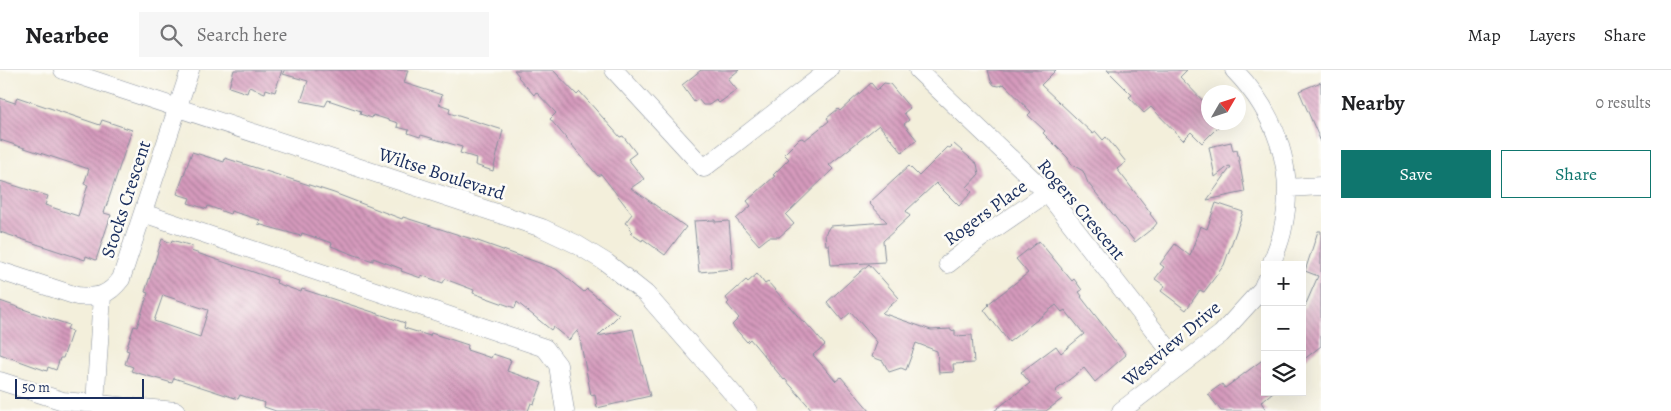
<!DOCTYPE html>
<html lang="en">
<head>
<meta charset="utf-8">
<style>
	:root { --surface:#fff; --page:#f6f6f6; --text:#202124; --muted:#757577; --line:#e0e0e0; --accent:#0f766e }
	body { margin:0; font-family:Alegreya,serif; background:var(--page); color:var(--text) }
	.controls { position:absolute; right:15px; bottom:15px; display:grid; overflow:hidden; border-radius:0px; box-shadow:0 5px 20px #0002 }
	.controls button { width:45px; height:45px; display:grid; place-items:center; padding:0; border:0; border-bottom:1px solid var(--line); background:var(--surface); color:var(--text); font:25px sans-serif }
	.compass { position:absolute; left:1201px; top:15px; width:45px; height:45px; border-radius:50%; background:var(--surface); box-shadow:0 5px 20px #0002; rotate:51deg }
	.scale { position:absolute; left:15px; bottom:12px; width:129px; box-sizing:border-box; padding-left:5px; border:2px solid #1b2f5e; border-top:0; font-size:14px; line-height:18px; white-space:nowrap; color:#1b2f5e; -webkit-text-stroke:4px #fdfcf7; paint-order:stroke }
	.list { margin:0; padding:0; list-style:none }
	h2 { display:flex; justify-content:space-between; align-items:center; height:65px; margin:0; padding:0 20px; font-size:21px }
	h2 small { font-size:16px; font-weight:400; color:var(--muted) }
	.actions { display:flex; gap:10px; padding:15px 20px }
	.actions a { flex:1; padding:11px 0; border:1px solid var(--accent); border-radius:0px; text-align:center; font-size:18px; color:var(--accent) }
	.actions .main { background:var(--accent); color:#fff }
	.icon { flex:none; width:28px; height:28px; fill:none; stroke:currentColor; stroke-width:2; stroke-linecap:round; stroke-linejoin:round }
	.map { position:relative; flex:none; width:1321px; height:341px; overflow:hidden }
	header { display:flex; align-items:center; gap:30px; box-sizing:border-box; height:70px; padding:0 25px; background:var(--surface); border-bottom:1px solid var(--line) }
	header strong { font-size:24px }
	nav { display:flex; gap:28px; margin-inline-start:auto; font-size:18px }
	.search { width:350px; height:45px; background:var(--page); display:flex; align-items:center; gap:12px; box-sizing:border-box; padding:0 18px; border-radius:0px; color:var(--muted); font-size:19px }
	main { display:flex }
	aside { flex:1; background:var(--surface) }
	.map>svg:first-child { display:block }
	.building { fill:url(#building-back-hatch); fill-rule:evenodd }
	.lines { fill:none; stroke-linecap:round; stroke-linejoin:round }
	.street-casing { stroke:#878f9c; stroke-width:19 }
	.street { stroke:#fff; stroke-width:18 }
	.labels { text-anchor:middle; stroke-width:5; stroke-linejoin:round; paint-order:stroke }
	.street-label { font-size:19px; fill:#1b2f5e; stroke:#fdfcf7 }
</style>
</head>
<body>
<header>
<strong>Nearbee</strong>
<div class="search"><svg class="icon" aria-label="search" viewBox="0 0 24 24"><circle cx="10" cy="10" r="6"/><path d="M15 15l6 6"/></svg>Search here</div>
<nav><a>Map</a><a>Layers</a><a>Share</a></nav>
</header>
<main>
<div class="map">
<svg width="1321" height="341" viewBox="0 0 1321 341">
	<defs>
		<pattern id="building-back-hatch" width="6" height="6" patternUnits="userSpaceOnUse" patternTransform="scale(1.25)"><rect width="6" height="6" fill="#d59abc"/><path d="M-1 5l2 2M0 0l6 6M5-1l2 2" fill="none" stroke="#ac7e9c"/></pattern>
	</defs>
	<rect width="100%" height="100%" fill="#fdfcf7"/>
	<filter id="ink" filterUnits="userSpaceOnUse"><feTurbulence type="fractalNoise" baseFrequency=".02" numOctaves="2"/><feDisplacementMap in="SourceGraphic" scale="10" xChannelSelector="R" yChannelSelector="G"/><feConvolveMatrix kernelMatrix="1 2 1 2 8 2 1 2 1" color-interpolation-filters="sRGB"/></filter>
	<filter id="wash" filterUnits="userSpaceOnUse"><feTurbulence type="fractalNoise" baseFrequency=".0096" numOctaves="4" result="noise"/><feDisplacementMap in="SourceGraphic" scale="20" xChannelSelector="R" yChannelSelector="G"/><feGaussianBlur stdDeviation="1.12" result="paint"/><feColorMatrix in="noise" values="0 0 0 0 0 0 0 0 0 0 0 0 0 0 0 0 0 1.4 0 .05"/><feComposite in="paint" operator="in"/></filter>
	<g filter="url(#wash)">
		<rect width="100%" height="100%" fill="#f3efdb"/>
		<g id="blocks">
			<path class="building" d="M 234,0 L 282,0 L 275,22 L 266,19 L 265,23 L 249,17 L 247,23 L 229,17 Z
				M 284,0 L 408,0 L 404,13 L 442,25 L 439,34 L 450,38 L 449,43 L 503,60 L 493,101 L 475,95 L 476,88 L 460,83 L 462,77 L 421,65 L 420,67 L 408,63 L 409,60 L 397,57 L 398,53 L 373,45 L 372,48 L 360,44 L 361,41 L 328,30 L 325,36 L 301,31 L 308,11 L 283,4 Z
				M 514,0 L 553,0 L 577,25 L 580,22 L 620,67 L 623,66 L 636,83 L 628,89 L 644,109 L 631,118 L 686,157 L 665,185 L 643,169 L 642,171 L 630,163 L 632,161 L 629,159 L 631,157 L 625,153 L 632,144 L 601,104 L 598,106 L 550,49 L 556,43 L 536,22 L 534,25 L 518,7 L 519,6 Z
				M 701,0 L 739,0 L 728,9 L 737,20 L 719,33 L 716,30 L 709,35 L 703,35 L 698,29 L 694,32 L 682,15 Z
				M 988,0 L 1056,0 L 1041,15 L 1093,64 L 1096,62 L 1103,70 L 1106,67 L 1126,92 L 1117,99 L 1151,143 L 1150,144 L 1157,153 L 1154,157 L 1135,172 L 1088,113 L 1083,101 L 1071,94 L 1068,88 L 1043,63 L 1045,61 L 1028,45 L 1031,42 L 1004,14 L 999,16 L 994,15 L 991,11 Z
				M 1107,0 L 1187,0 L 1180,7 L 1208,36 L 1208,52 L 1223,52 L 1202,73 L 1191,62 L 1183,70 L 1151,37 L 1144,43 L 1129,27 L 1132,25 Z
				M 1321,12 L 1321,72 L 1299,21 Z
				M 871,13 L 877,20 L 884,13 L 890,14 L 910,38 L 904,43 L 909,50 L 904,54 L 917,70 L 902,82 L 879,55 L 829,95 L 833,99 L 786,145 L 794,154 L 779,167 L 769,167 L 759,175 L 736,149 L 751,136 L 747,131 L 775,106 L 773,105 L 789,89 L 784,84 L 799,69 L 802,68 L 805,70 L 829,51 L 827,48 L 838,39 L 840,41 Z
				M 17,27 L 100,55 L 102,50 L 132,60 L 104,143 L 111,145 L 96,190 L 86,186 L 85,190 L 0,162 L 0,111 L 48,126 L 45,135 L 78,146 L 88,115 L 84,114 L 89,99 L 0,70 L 0,28 L 15,33 Z
				M 1231,72 L 1233,81 L 1237,80 L 1245,122 L 1207,130 L 1231,97 L 1229,96 L 1215,107 L 1209,77 Z
				M 954,74 L 977,94 L 979,104 L 967,117 L 972,122 L 959,136 L 936,113 L 906,141 L 910,146 L 883,171 L 885,192 L 831,195 L 829,175 L 826,175 L 825,164 L 830,156 L 887,152 L 869,133 L 909,96 L 919,106 L 948,77 L 950,78 Z
				M 192,82 L 224,92 L 225,88 L 334,123 L 402,149 L 403,147 L 475,170 L 556,199 L 584,222 L 587,219 L 619,245 L 598,266 L 633,259 L 650,326 L 597,338 L 595,324 L 591,325 L 578,260 L 569,270 L 553,257 L 551,260 L 517,232 L 515,238 L 473,223 L 474,220 L 445,209 L 443,213 L 421,205 L 421,208 L 401,201 L 402,199 L 373,188 L 373,191 L 352,184 L 331,176 L 332,173 L 302,163 L 301,166 L 258,154 L 260,150 L 231,141 L 230,144 L 208,136 L 207,139 L 188,133 L 190,128 L 177,124 Z
				M 1216,133 L 1243,142 L 1224,195 L 1204,222 L 1200,220 L 1186,240 L 1161,221 L 1165,216 L 1155,209 L 1164,197 L 1160,194 L 1175,174 L 1190,186 L 1200,156 L 1207,159 Z
				M 715,150 L 715,152 L 729,151 L 733,199 L 699,202 L 694,151 Z
				M 1318,161 L 1321,161 L 1321,276 L 1302,291 L 1302,243 L 1318,206 L 1305,201 Z
				M 162,169 L 171,173 L 172,170 L 192,176 L 191,181 L 277,210 L 276,213 L 301,222 L 302,219 L 385,246 L 405,253 L 404,258 L 430,266 L 431,263 L 468,275 L 467,280 L 491,288 L 493,284 L 511,290 L 507,301 L 542,313 L 534,334 L 531,333 L 528,341 L 276,341 L 264,337 L 265,333 L 240,325 L 238,329 L 174,308 L 172,313 L 131,301 L 133,297 L 125,294 L 129,281 L 126,280 L 134,256 L 137,257 L 148,223 L 145,222 ZM 163,225 L 208,240 L 200,267 L 154,251 Z
				M 1039,171 L 1072,211 L 1074,209 L 1082,220 L 1079,222 L 1082,226 L 1081,227 L 1126,285 L 1095,312 L 1084,298 L 1055,321 L 1062,329 L 1046,341 L 994,341 L 1030,313 L 1021,302 L 1056,276 L 1061,283 L 1084,264 L 1065,240 L 1062,242 L 1056,235 L 1009,272 L 984,240 L 989,235 L 988,234 L 1028,203 L 1016,189 Z
				M 869,194 L 899,228 L 882,243 L 931,260 L 951,259 L 951,261 L 955,260 L 955,266 L 972,265 L 974,293 L 953,294 L 954,302 L 939,303 L 937,281 L 916,273 L 906,300 L 901,298 L 889,302 L 883,291 L 872,287 L 877,272 L 851,242 L 842,250 L 827,232 Z
				M 757,204 L 765,214 L 768,212 L 804,253 L 805,252 L 825,275 L 813,285 L 836,311 L 841,307 L 870,341 L 813,341 L 785,309 L 784,310 L 750,269 L 747,272 L 732,255 L 739,248 L 727,234 L 729,232 L 726,228 L 746,210 L 748,212 Z
				M 0,231 L 69,255 L 67,259 L 72,261 L 63,288 L 60,288 L 56,300 L 48,297 L 47,301 L 0,284 Z
				M 1265,288 L 1265,322 L 1273,322 L 1261,332 L 1267,341 L 1221,341 L 1208,324 L 1222,314 L 1225,318 Z"/>
		</g>
	</g>
	<g filter="url(#ink)">
		<use href="#blocks" fill-opacity="0" stroke="#878f9c" stroke-width="1"/>
		<g class="lines">
			<defs>
				<path id="street" d="M 63,0 L 542,158 L 576,174 L 607,193 L 646,224 L 748,341
					M 614,0 L 704,98 L 829,0
					M 918,0 L 1047,123 L 1181,295
					M 1234,0 C 1276,43 1296,99 1283,158 C 1281,171 1275,183 1271,195
					M 1288,118 L 1321,116
					M 143,143 L 545,278 L 558,295 L 565,341
					M 948,194 L 981,168 L 1047,123
					M 0,201 L 77,226 C 98,228 108,226 121,209 L 190,0
					M 0,311 L 63,331 L 176,341
					M 95,334 L 102,226
					M 1121,341 L 1221,264 L 1262,219 L 1265,212"/>
			</defs>
			<use href="#street" class="street-casing"/>
			<use href="#street" class="street"/>
		</g>
	</g>
	<g class="labels">
		<g class="street-label">
			<text transform="translate(442 103) rotate(18)" y="7">Wiltse Boulevard</text>
			<text transform="translate(125 129) rotate(-72)" y="7">Stocks Crescent</text>
			<text transform="translate(1082 139) rotate(50)" y="7">Rogers Crescent</text>
			<text transform="translate(985 142) rotate(-36)" y="7">Rogers Place</text>
			<text transform="translate(1171 273) rotate(-40)" y="7">Westview Drive</text>
		</g>
	</g>
</svg>
<div class="controls">
<button>+</button>
<button>−</button>
<button><svg class="icon" aria-label="layers" viewBox="0 0 24 24"><path d="M12 4l9 5-9 5-9-5zM3 14l9 5 9-5"/></svg></button>
</div>
<svg class="compass" viewBox="-18 -18 36 36"><path d="M0-13l5 13h-10z" fill="#e53935"/><path d="M0 13l5-13h-10z" fill="#757577"/></svg>
<div class="scale">50 m</div>
</div>
<aside>
<h2>Nearby<small>0 results</small></h2>
<ul class="list">
</ul>
<div class="actions"><a class="main">Save</a><a>Share</a></div>
</aside>
</main>
</body>
</html>
